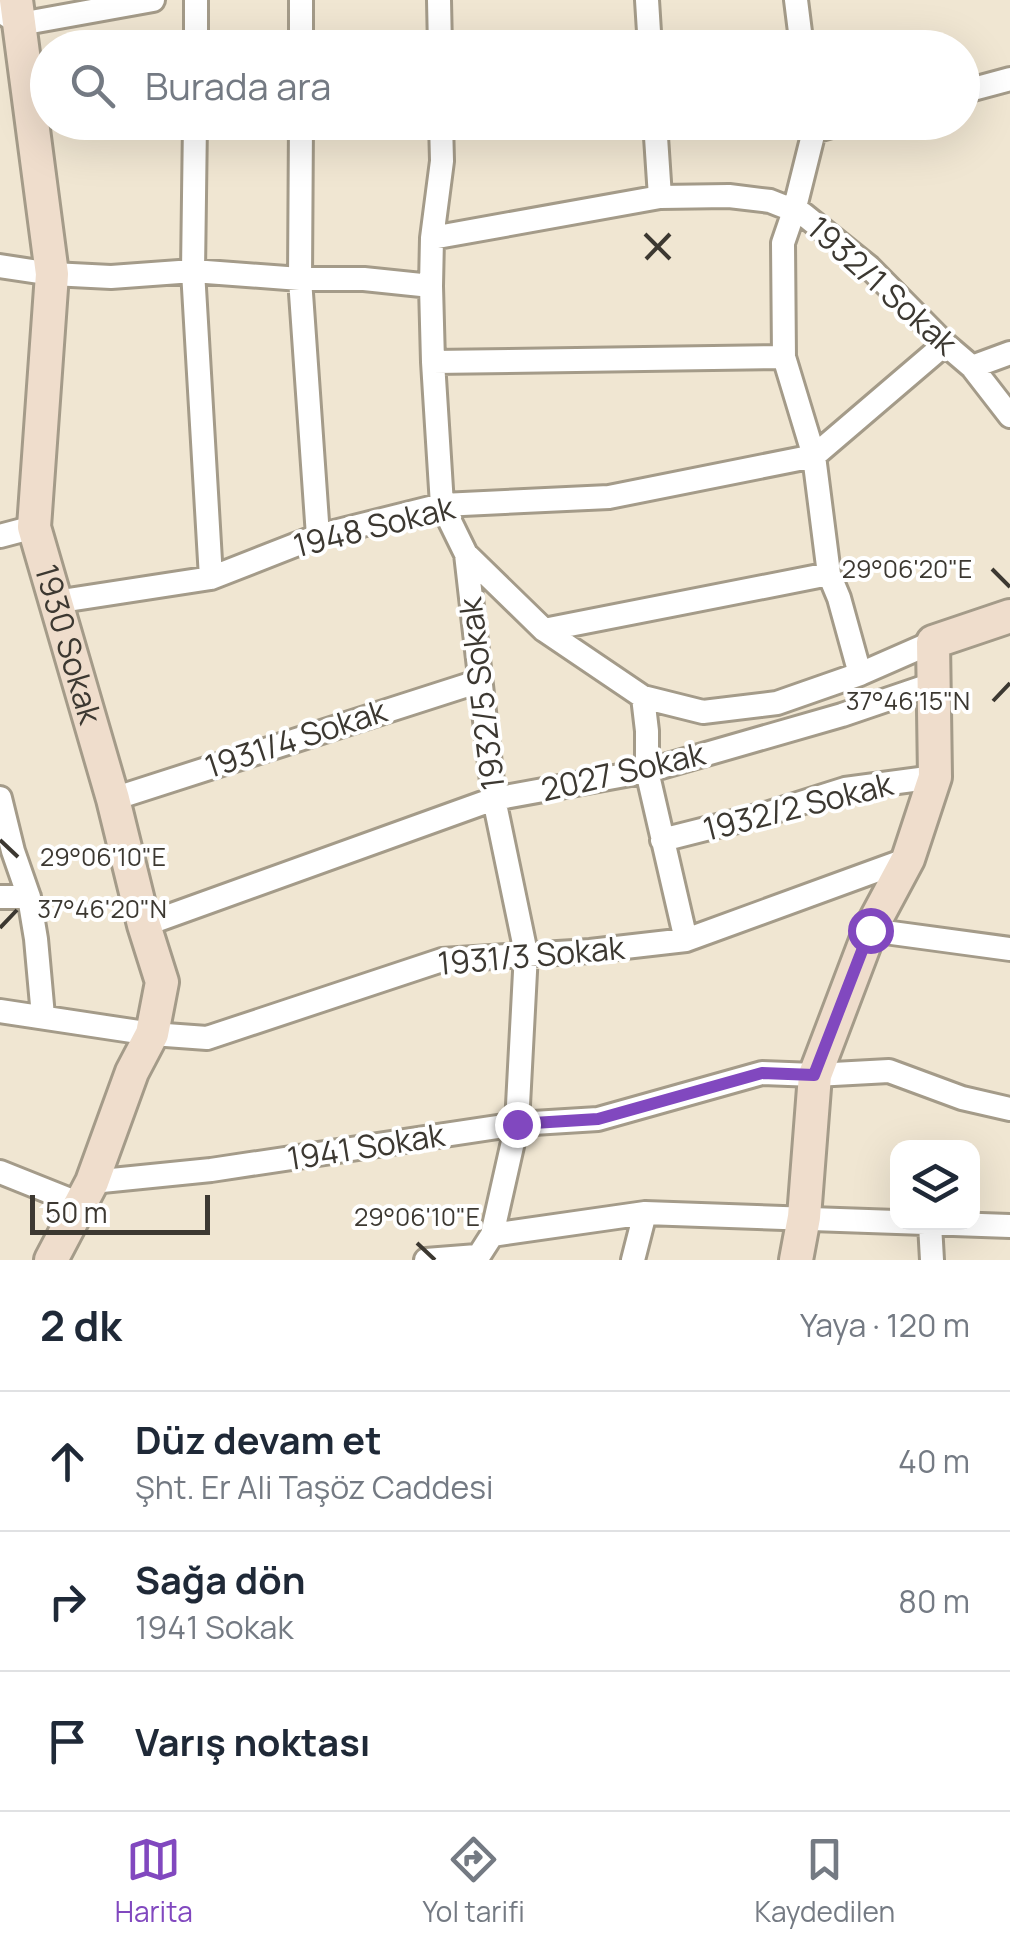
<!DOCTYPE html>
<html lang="tr">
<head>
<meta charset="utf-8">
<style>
	:root { --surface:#fff; --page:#f6f6f7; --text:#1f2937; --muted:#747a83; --line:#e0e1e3; --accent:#8148bf }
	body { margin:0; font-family:Manrope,sans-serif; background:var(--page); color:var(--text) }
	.controls { position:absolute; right:30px; bottom:30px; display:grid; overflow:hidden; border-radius:20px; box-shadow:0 10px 40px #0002 }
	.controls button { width:90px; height:90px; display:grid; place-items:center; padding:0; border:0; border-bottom:2px solid var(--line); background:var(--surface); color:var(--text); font:50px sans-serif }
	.scale { position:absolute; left:30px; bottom:25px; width:180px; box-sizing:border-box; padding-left:10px; border:5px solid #3c3831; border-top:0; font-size:28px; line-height:35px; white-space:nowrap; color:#3c3831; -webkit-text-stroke:8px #fff; paint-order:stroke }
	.stop { position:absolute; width:30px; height:30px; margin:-22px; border:8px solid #8148bf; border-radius:50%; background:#fff }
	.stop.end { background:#8148bf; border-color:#fff; box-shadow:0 2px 10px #0008 }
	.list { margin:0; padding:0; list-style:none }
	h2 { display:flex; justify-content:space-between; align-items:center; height:130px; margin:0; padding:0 40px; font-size:42px }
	h2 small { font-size:32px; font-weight:400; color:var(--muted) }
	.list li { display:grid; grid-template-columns:65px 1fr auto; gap:30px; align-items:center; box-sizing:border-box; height:140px; padding:0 40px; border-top:2px solid var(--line) }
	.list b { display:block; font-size:38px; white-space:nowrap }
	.list p { margin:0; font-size:32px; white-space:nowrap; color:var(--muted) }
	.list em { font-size:32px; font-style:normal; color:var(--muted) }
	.icon { flex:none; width:55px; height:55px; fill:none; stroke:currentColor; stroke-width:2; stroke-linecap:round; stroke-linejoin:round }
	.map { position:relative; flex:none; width:1010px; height:1260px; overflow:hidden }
	.search { position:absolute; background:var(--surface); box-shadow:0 10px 40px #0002; left:30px; right:30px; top:30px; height:110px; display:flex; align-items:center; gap:25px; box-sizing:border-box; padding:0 35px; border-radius:55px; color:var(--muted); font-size:38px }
	.sheet { height:550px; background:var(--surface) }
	nav { display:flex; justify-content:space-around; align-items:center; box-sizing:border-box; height:140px; border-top:2px solid var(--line); background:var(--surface); font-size:28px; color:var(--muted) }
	nav a { display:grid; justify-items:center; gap:5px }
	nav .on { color:var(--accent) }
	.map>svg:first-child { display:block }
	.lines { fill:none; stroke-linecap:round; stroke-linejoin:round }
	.street-casing { stroke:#a49b89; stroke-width:28 }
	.secondary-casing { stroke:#a49b89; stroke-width:38 }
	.street { stroke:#fff; stroke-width:22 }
	.secondary { stroke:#efddcc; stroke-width:32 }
	.route { stroke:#8148bf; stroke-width:12 }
	.ticks { fill:none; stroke:#3c3831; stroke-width:4 }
	.labels { text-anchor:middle; stroke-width:8; stroke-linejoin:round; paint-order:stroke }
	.street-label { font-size:32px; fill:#3c3831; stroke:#fff }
	.ticks-label { font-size:25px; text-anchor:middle; fill:#3c3831; stroke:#fff; stroke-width:8; stroke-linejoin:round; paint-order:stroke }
</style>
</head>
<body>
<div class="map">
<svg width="1010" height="1260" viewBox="0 0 1010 1260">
	<rect width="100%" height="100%" fill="#f0e6d2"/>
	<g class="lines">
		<defs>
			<path id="street" d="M 439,0 L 440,48
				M 647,0 L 650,48
				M 796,0 L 802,48
				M 0,11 L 20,24 L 153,0
				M 196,48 L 196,0
				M 301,48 L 301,0
				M 962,92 L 1010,79
				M 195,122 L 193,271 L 211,578
				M 301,122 L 300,279 L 318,536
				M 441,122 L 442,161 L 432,238 L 431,286 L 433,362 L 442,505 L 466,554 L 494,799 L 526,953 L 517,1124 L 492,1235 L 476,1260
				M 655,122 L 660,197
				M 813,122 L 814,131 L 794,211 L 783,243 L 784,357 L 814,456 L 829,574 L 839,598 L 860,674
				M 814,131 L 845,122
				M 432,238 L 660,197 L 729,196 L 770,201 L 803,214 L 869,267 L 945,344 L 972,367 L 1010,416
				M 0,266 L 52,274 L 111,277 L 193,271 L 300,279 L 364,279 L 431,286
				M 433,362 L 784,357
				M 972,367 L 1010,353
				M 0,536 L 34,527
				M 466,554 L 544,630 L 643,697 L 703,712 L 777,703 L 860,674 L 933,642
				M 55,602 L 211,578 L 318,536 L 442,505 L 609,497 L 814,456 L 945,344
				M 544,630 L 829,574
				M 643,697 L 647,731 L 647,771 L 686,940
				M 0,798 L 13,851 L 29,897 L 36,939 L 43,1016
				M 113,799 L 480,681
				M 662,840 L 769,813 L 845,789 L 935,777
				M 0,897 L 29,897
				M 144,925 L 494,799 L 647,771 L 842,715 L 933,684
				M 870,930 L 1010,949
				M 0,1011 L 152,1034 L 207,1038 L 442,960 L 590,951 L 686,940 L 908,859
				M 0,1172 L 80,1204
				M 92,1182 L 211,1170 L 517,1124 L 598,1119 L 762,1073 L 815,1075 L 889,1071 L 962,1098 L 1010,1109
				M 930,1224 L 932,1260
				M 492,1235 L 645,1213 L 1010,1226
				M 426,1260 L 477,1256
				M 633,1260 L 645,1213"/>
			<g id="secondary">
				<path id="s1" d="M 16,0 L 52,274 L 34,527 L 113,799 L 144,925 L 162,982 L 152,1034 L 132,1072 L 92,1182 L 51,1260"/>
				<path d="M 796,1260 L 804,1217 L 815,1075 L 870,930 L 908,859 L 935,777 L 933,642 L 1010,616"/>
			</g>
		</defs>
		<use href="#street" class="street-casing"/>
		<use href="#secondary" class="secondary-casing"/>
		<use href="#street" class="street"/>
		<use href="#secondary" class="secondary"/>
	</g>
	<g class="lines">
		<path class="route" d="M 517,1124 L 598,1119 L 762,1073 L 814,1075 L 870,930"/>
	</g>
	<path class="ticks" d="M 645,234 L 670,259M 646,259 L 670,234M 992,569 L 1010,587M 993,701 L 1010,683M 0,840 L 18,857M 0,928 L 17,910M 417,1243 L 435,1260"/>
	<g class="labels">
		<g class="street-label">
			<text transform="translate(882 286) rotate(42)" y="11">1932/1 Sokak</text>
			<text transform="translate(374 527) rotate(-14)" y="11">1948 Sokak</text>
			<text dy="11" stroke="none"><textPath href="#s1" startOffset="652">1930 Sokak</textPath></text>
			<text transform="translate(482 694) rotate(-97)" y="11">1932/5 Sokak</text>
			<text transform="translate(296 739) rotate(-18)" y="11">1931/4 Sokak</text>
			<text transform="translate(623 772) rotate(-13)" y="11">2027 Sokak</text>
			<text transform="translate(798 807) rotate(-14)" y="11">1932/2 Sokak</text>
			<text transform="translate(531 956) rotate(-5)" y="11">1931/3 Sokak</text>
			<text transform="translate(366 1147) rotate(-9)" y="11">1941 Sokak</text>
		</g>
	</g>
	<g class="ticks-label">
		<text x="907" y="578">29°06'20"E</text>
		<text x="908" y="710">37°46'15"N</text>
		<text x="103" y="866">29°06'10"E</text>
		<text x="102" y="918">37°46'20"N</text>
		<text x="417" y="1226">29°06'10"E</text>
	</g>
</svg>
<div class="controls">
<button><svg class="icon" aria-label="layers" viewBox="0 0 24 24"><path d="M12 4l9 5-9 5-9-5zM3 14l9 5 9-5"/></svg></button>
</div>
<div class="scale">50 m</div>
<div class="stop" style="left:870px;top:930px"></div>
<div class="stop end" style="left:517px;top:1124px"></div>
<div class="search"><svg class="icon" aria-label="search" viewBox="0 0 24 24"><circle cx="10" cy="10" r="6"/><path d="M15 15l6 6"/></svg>Burada ara</div>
</div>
<section class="sheet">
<h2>2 dk<small>Yaya · 120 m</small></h2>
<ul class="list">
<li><svg class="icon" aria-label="ahead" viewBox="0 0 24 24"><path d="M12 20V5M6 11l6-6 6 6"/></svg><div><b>Düz devam et</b><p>Şht. Er Ali Taşöz Caddesi</p></div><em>40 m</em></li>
<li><svg class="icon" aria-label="right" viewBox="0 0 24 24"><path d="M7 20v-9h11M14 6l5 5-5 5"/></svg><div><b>Sağa dön</b><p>1941 Sokak</p></div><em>80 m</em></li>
<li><svg class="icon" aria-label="arrive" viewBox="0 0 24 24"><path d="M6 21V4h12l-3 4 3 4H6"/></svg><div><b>Varış noktası</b></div></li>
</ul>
</section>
<nav>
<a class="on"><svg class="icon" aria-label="map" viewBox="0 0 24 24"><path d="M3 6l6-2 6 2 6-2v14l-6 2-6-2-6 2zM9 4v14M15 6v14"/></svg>Harita</a>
<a><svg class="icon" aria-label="directions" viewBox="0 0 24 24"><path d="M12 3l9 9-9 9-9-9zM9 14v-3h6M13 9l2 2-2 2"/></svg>Yol tarifi</a>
<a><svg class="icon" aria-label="saved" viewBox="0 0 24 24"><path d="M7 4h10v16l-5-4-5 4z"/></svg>Kaydedilen</a>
</nav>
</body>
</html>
